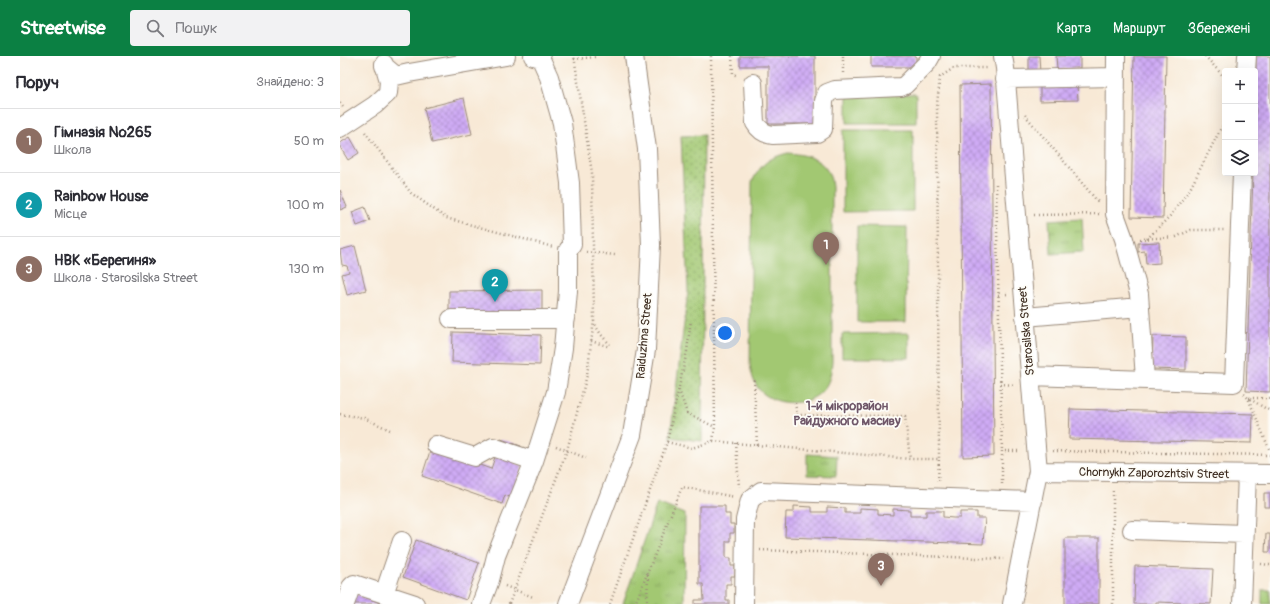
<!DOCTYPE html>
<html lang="uk">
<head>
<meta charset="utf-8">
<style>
	:root { --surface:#fff; --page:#f2f2f3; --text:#2b2b33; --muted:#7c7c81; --line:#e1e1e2; --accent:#0b8043 }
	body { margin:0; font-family:Pangolin,sans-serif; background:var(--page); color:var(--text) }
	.controls { position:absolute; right:12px; top:12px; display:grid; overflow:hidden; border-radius:4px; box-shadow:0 4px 16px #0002 }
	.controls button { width:36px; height:36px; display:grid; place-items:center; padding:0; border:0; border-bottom:1px solid var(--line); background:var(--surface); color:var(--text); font:20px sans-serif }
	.you { position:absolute; left:385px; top:277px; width:14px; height:14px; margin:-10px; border:3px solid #fff; border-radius:50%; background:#1a73e8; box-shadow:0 0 0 6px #1a73e833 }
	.badge { display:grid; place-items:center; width:26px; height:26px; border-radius:50%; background:var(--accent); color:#fff; font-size:13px; font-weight:700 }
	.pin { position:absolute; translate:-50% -33px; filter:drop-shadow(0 1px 2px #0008) }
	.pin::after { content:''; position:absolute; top:21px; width:14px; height:12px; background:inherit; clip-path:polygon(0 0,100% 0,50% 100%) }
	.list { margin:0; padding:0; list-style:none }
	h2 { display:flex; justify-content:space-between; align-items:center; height:52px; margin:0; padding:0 16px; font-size:17px }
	h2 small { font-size:13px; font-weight:400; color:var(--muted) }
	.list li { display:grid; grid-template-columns:26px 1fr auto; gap:12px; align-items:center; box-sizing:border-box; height:64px; padding:0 16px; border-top:1px solid var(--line) }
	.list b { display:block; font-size:15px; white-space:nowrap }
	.list p { margin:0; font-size:13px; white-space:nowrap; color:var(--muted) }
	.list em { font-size:13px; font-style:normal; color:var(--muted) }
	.icon { flex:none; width:22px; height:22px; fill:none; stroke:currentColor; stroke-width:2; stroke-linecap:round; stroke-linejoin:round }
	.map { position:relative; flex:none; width:930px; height:548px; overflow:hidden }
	header { display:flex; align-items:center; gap:24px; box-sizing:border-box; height:56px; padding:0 20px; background:var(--accent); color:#fff }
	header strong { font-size:19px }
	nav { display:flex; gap:22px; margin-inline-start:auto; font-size:14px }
	.search { width:280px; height:36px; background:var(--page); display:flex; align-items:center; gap:10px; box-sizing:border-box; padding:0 14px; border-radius:4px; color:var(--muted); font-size:15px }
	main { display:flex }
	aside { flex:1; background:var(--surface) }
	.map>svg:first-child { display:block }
	.grass { fill:url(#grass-dots); stroke:#6e7948 }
	.park { fill:url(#park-tufts); stroke:#6e7948 }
	.pitch { fill:#a2c872; stroke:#6e7948 }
	.building { fill:url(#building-cross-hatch) }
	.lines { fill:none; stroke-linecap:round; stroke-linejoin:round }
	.minor-casing { stroke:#9a8a7a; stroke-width:20 }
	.path { stroke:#9a8a7a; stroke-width:2.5; stroke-dasharray:1 3; stroke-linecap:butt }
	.minor { stroke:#fff; stroke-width:18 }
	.labels { text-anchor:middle; stroke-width:3.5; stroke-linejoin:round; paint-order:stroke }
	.street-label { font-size:12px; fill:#3b2a1e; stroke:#fdfcf7 }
	.neighbourhood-label { font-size:13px; font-weight:bold; fill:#6f5769; stroke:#fdfcf7 }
</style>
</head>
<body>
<header>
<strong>Streetwise</strong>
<div class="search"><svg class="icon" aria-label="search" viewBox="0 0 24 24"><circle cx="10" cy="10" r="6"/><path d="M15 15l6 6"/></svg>Пошук</div>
<nav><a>Карта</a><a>Маршрут</a><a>Збережені</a></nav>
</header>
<main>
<aside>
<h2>Поруч<small>Знайдено: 3</small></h2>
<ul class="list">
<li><span class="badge" style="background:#8d6e63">1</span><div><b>Гімназія №265</b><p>Школа</p></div><em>50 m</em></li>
<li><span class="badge" style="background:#0f9aa8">2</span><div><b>Rainbow House</b><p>Місце</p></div><em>100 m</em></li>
<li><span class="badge" style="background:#8d6e63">3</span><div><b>НВК «Берегиня»</b><p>Школа · Starosilska Street</p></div><em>130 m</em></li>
</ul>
</aside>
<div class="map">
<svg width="930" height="548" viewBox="0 0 930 548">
	<defs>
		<pattern id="grass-dots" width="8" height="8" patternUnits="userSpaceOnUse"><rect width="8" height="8" fill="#a2c872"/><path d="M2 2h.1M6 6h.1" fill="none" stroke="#85a35d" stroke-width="1.8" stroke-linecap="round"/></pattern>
		<pattern id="park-tufts" width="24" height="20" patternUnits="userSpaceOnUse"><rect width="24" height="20" fill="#a2c872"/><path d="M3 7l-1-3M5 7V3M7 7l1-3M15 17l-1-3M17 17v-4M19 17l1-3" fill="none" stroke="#85a35d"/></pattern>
		<pattern id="building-cross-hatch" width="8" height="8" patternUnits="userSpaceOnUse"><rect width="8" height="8" fill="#cfabf5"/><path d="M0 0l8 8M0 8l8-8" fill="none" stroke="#a98bc6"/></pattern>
	</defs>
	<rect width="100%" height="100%" fill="#fdfcf7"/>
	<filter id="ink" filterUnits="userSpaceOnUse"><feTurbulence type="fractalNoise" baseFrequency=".025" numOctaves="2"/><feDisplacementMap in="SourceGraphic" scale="8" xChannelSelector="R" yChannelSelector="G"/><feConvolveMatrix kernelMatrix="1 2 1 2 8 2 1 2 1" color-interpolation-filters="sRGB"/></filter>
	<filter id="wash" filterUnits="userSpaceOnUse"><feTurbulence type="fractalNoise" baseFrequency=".012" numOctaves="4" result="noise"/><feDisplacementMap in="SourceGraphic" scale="16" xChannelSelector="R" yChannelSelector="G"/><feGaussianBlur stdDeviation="0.9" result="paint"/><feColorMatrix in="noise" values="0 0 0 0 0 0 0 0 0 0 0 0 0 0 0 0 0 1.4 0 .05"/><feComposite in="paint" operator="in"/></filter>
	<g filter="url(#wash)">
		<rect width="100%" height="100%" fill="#f8e9d6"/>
		<path class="grass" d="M 364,79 L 362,385 L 330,381 L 348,235 L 341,80 Z"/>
		<path class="park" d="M 742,162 L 744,196 L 711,198 L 709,164 Z
			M 467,398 L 497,400 L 496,420 L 467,419 Z
			M 317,447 L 345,458 L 344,548 L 283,548 Z"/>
		<path class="pitch" d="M 507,38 L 576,38 L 576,67 L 507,67 Z
			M 503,74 L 573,74 L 573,155 L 503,156 Z
			M 448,97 C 463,98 482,102 489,118 C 491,121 491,126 492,130 L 492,306 C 491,317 490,327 482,335 C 467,352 431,350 418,332 C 413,325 411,316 410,308 L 412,126 C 421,108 428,102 448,97 Z
			M 517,170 L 567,171 L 566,266 L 517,266 Z
			M 569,277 L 569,302 L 502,302 L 502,278 Z
			M 922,534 L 930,534 L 930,548 L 922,548 Z"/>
		<g id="blocks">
			<path class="building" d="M 400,0 L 475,0 L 475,68 L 428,68 L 428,10 L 400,10 Z
				M 531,0 L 576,0 L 576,11 L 531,11 Z
				M 689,0 L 699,0 L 700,17 L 689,18 Z
				M 716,0 L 740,0 L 740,12 L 717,13 Z
				M 794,0 L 826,0 L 823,162 L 791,161 Z
				M 916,0 L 930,0 L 930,336 L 906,335 L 913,117 L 915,117 Z
				M 651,28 L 654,400 L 623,401 L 620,29 Z
				M 737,28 L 738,44 L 700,45 L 700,29 Z
				M 124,42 L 132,78 L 92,87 L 84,52 Z
				M 10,81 L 19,97 L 8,104 L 0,91 L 0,87 Z
				M 0,134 L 7,151 L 0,154 Z
				M 25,151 L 30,165 L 17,170 L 12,156 Z
				M 819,186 L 820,207 L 806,208 L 805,195 L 798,196 L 798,187 Z
				M 15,190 L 26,234 L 7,239 L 2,218 L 9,216 L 7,210 L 2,209 L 0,194 Z
				M 202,234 L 202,257 L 109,258 L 109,235 Z
				M 113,276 L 201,279 L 200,309 L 112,306 Z
				M 813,280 L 846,281 L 846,314 L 812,313 Z
				M 730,353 L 913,358 L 912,387 L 729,383 Z
				M 161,383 L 181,390 L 175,407 L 183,410 L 172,442 L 165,439 L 162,448 L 82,420 L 91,392 L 151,413 Z
				M 924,437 L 930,437 L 930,451 L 924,451 Z
				M 359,450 L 385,450 L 385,458 L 390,458 L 390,468 L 394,468 L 394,477 L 390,477 L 390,485 L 386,485 L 386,502 L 391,502 L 391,510 L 395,510 L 395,520 L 391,520 L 391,528 L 386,528 L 386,544 L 389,544 L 389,548 L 355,548 L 355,544 L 364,544 L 363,528 L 359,528 Z
				M 454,450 L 472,451 L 472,456 L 487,456 L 487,451 L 505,452 L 505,457 L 520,457 L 520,452 L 538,453 L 538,458 L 553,459 L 553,453 L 570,454 L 570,460 L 586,460 L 586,455 L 603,455 L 603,461 L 613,462 L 620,462 L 620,456 L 637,456 L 637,462 L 645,462 L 643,488 L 445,481 L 446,456 L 454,456 Z
				M 926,478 L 930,478 L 930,496 L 925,496 Z
				M 725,482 L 759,482 L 759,548 L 725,548 Z
				M 76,484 L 139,507 L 126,544 L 63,521 Z
				M 795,510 L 873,513 L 871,548 L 816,546 L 816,548 L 794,548 Z
				M 16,538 L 43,548 L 12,548 Z"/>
		</g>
	</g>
	<g filter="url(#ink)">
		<use href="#blocks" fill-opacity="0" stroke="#9a8a7a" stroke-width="1"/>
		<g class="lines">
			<defs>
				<path id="minor" d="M 663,0 L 665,12 L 698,415 L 672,548
					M 776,0 L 775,158 L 784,183 L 799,238 L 805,323
					M 44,10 L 56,20 L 69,17 L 166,0
					M 906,15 L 907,0
					M 665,23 L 776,21
					M 413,27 L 415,67 C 419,74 424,78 433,79 L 477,77 L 483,73 L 484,45 L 487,37 L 495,34 L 561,31 L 565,29 L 587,7 L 591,0
					M 0,72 L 35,49 L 48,37 L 49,25 L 44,8
					M 685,261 L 800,251
					M 111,263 L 226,263
					M 690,320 L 894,327 L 902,117
					M 96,389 L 135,401 L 153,391 L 194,405
					M 698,415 L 930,418
					M 792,474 L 904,478
					M 44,538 L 62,485
					M 5,548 L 11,531 L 14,528 L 75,548
					M 141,548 L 150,524 L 156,500 L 194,405 L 216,336 L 223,292 L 228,235 L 228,194 L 232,189 L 230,127 L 222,67 L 209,21 L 200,1 L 193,0
					M 228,548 L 292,379 L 306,294 L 311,189 L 307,93 L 294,0
					M 404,548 L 405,464 L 410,444 L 421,435 L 693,445
					M 902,548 L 907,418"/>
			</defs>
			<use href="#minor" class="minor-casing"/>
			<path class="path" d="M 371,0 L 375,371 L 373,385
				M 392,0 L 393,18 L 398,20
				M 503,0 L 503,17
				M 865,0 L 885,22
				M 234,3 L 255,1
				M 0,47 L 3,51
				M 685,59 L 758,146
				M 25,76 L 71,137 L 106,162 L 213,191
				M 656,128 L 662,395
				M 694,159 L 760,158
				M 800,183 L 836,181 L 851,174 L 884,174
				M 807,183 L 830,160 L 850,133 L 881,72 L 885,69
				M 246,196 L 275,199
				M 658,239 L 668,238
				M 254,265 C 257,274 263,282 270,288
				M 251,285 L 270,291
				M 414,324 L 417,389
				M 660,328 L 676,329
				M 339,334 L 347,357 L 375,371
				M 904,338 L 908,342 L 930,355
				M 930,342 L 908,342 L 930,395
				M 455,347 L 457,359 L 565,360 L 570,403
				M 0,358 L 24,362 L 50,374
				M 327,386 L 352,392 L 373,385 L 570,403 L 599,403 L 597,48 L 600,21 L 614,12 L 648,12
				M 396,387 L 399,431
				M 216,390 L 246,402
				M 713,395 L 930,399
				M 598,425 L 599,403
				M 662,428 L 662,395 L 680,395
				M 420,494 L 664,503
				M 921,508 L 930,509
				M 165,530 L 193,541
				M 169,548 L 227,394 L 247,319 L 254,264 L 252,117 L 234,0
				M 270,548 L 327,386 L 347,295 L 351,264
				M 295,548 L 342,431 L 395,441
				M 307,548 L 308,517
				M 773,548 L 773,433"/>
			<use href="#minor" class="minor"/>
		</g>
	</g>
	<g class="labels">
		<g class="street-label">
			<text transform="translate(686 275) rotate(-95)" y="4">Starosilska Street</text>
			<text transform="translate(304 280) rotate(-85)" y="4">Raiduzhna Street</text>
			<text transform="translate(814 417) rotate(1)" y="4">Chornykh Zaporozhtsiv Street</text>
		</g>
		<g class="neighbourhood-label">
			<text x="507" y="354">1-й мікрорайон<tspan x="507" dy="15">Райдужного масиву</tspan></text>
		</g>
	</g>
</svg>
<div class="controls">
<button>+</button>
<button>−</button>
<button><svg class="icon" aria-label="layers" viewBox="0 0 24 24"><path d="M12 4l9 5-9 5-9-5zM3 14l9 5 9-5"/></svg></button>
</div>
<div class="you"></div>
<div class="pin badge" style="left:486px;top:209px;background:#8d6e63">1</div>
<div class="pin badge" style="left:155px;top:246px;background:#0f9aa8">2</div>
<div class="pin badge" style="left:541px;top:530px;background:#8d6e63">3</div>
</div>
</main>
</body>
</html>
